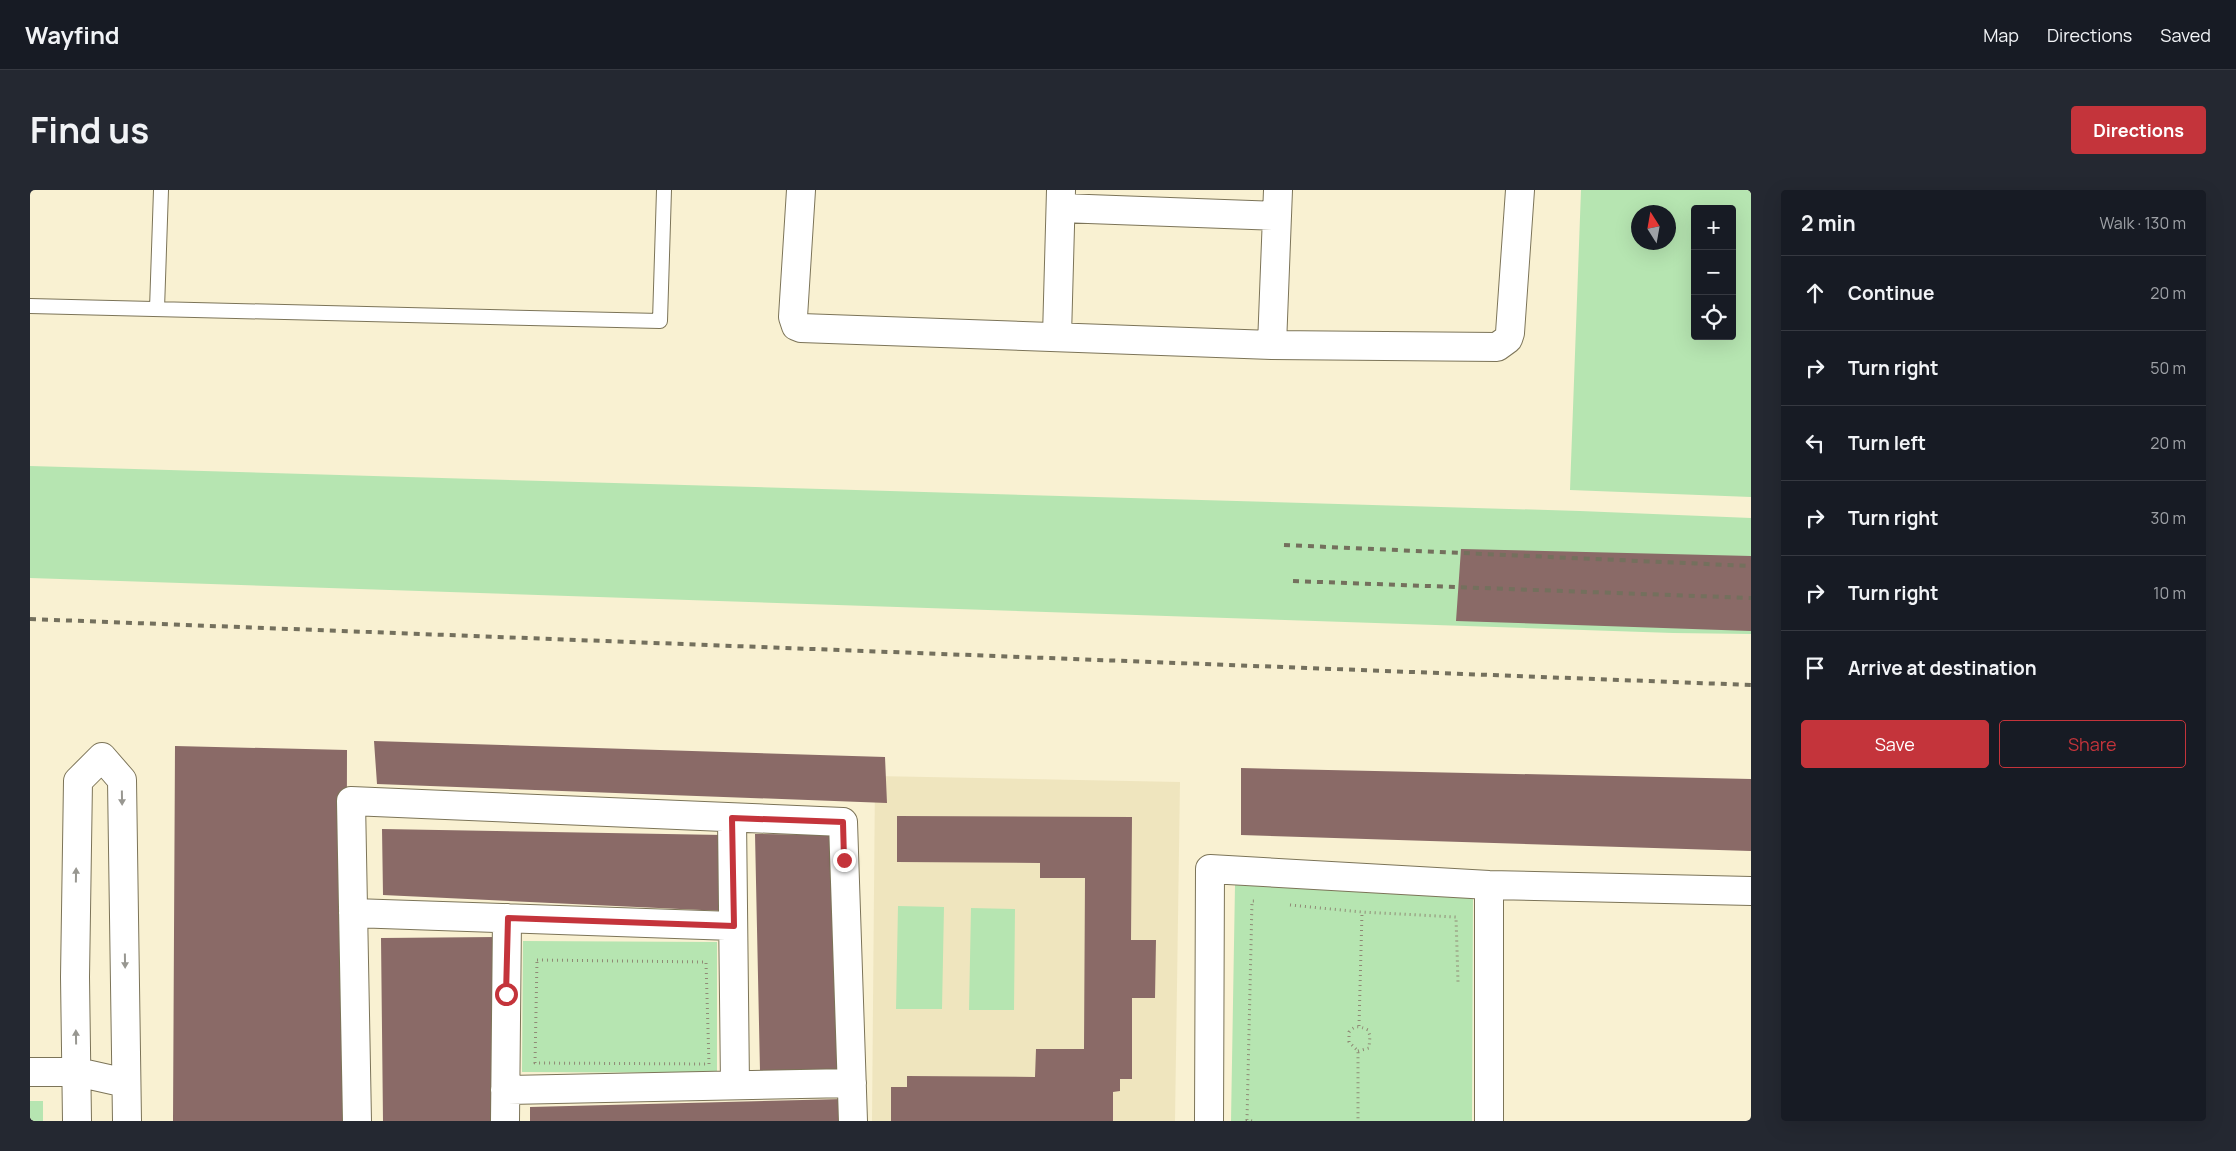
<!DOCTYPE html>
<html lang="en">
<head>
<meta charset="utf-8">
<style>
	:root { --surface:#171b24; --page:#242831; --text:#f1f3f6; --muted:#9ea1a6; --line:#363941; --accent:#c4343b }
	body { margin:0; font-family:Manrope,sans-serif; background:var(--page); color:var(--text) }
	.controls { position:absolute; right:15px; top:15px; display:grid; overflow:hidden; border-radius:5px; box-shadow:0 5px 20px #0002 }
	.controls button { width:45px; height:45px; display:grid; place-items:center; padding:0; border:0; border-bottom:1px solid var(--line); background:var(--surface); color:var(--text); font:25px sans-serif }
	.compass { position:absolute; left:1601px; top:15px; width:45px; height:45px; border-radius:50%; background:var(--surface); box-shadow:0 5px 20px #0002; rotate:349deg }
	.stop { position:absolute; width:15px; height:15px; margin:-11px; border:4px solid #c4343b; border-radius:50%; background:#fff }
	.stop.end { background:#c4343b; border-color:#fff; box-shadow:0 1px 5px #0008 }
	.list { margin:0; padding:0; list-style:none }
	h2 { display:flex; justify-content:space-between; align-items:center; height:65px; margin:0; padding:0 20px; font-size:21px }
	h2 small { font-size:16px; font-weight:400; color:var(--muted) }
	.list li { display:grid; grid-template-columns:32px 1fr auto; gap:15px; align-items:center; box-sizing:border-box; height:75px; padding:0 20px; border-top:1px solid var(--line) }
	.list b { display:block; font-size:19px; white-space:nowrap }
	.list em { font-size:16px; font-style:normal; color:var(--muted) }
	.actions { display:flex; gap:10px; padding:15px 20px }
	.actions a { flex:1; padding:11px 0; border:1px solid var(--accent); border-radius:5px; text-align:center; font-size:18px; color:var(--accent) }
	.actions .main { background:var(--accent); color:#fff }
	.icon { flex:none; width:28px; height:28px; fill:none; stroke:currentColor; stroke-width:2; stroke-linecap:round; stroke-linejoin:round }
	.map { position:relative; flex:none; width:1721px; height:931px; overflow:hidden; border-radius:5px }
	header { display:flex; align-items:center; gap:30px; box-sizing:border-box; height:70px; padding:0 25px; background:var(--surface); border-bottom:1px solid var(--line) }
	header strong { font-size:24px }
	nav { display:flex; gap:28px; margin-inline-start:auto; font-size:18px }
	.intro { display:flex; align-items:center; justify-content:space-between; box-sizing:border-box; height:120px; padding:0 30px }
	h1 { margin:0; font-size:35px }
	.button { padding:12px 22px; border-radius:5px; background:var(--accent); color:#fff; font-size:18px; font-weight:700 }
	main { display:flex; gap:30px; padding:0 30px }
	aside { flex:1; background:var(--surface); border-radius:5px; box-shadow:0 5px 20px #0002 }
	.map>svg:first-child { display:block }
	.built { fill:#efe5be }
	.green { fill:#b6e5b1; fill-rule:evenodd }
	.building { fill:#8a6a67 }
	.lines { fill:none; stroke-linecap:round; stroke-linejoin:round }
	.lane-casing { stroke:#7c7458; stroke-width:16 }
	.street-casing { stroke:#7c7458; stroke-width:30 }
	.secondary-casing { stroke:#7c7458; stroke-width:30 }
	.path { stroke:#8f8a75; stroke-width:3; stroke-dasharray:1 4; stroke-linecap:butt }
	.lane { stroke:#fff; stroke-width:14 }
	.street { stroke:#fff; stroke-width:28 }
	.secondary { stroke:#fff; stroke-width:28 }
	.rail { stroke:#74705d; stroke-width:4; stroke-dasharray:6 6; stroke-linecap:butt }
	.oneway { fill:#989791 }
	.route { stroke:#c4343b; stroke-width:6 }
</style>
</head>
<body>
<header>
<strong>Wayfind</strong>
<nav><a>Map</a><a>Directions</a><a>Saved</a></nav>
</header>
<div class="intro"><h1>Find us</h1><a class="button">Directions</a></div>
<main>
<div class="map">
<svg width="1721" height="931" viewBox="0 0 1721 931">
	<rect width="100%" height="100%" fill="#f9f1d2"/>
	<path class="built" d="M 845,586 L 1150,592 L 1145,931 L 842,931 Z"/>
	<path class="green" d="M 1551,0 L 1721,0 L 1721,307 L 1540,300 ZM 1665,19 L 1702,19 L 1702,146 L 1665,146 ZM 1638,22 L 1638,52 L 1608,52 L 1608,22 Z
		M 0,276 L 1550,321 L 1721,328 L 1721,444 L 1643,443 L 0,388 Z
		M 1205,695 L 1333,699 L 1443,706 L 1442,931 L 1201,931 Z
		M 868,716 L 914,717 L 912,819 L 866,819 Z
		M 941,718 L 985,719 L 984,820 L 939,820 Z
		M 493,751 L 687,752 L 687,883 L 492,882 Z
		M 0,911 L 13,911 L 13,931 L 0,931 Z"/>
	<path class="building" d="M 1431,359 L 1721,366 L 1721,441 L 1426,431 Z
		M 344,551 L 855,567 L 857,613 L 347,594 Z
		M 145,556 L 317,560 L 316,931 L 143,931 Z
		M 1211,578 L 1721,589 L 1721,661 L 1211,645 Z
		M 867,626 L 1102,627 L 1101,750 L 1126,750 L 1125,808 L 1102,808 L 1102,889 L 1090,889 L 1090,901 L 1083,902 L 1083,931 L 861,931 L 861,897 L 877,897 L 877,886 L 1005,887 L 1006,859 L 1054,859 L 1055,688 L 1010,688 L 1010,673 L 867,672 Z
		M 352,639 L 693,645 L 693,721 L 353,705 Z
		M 725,644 L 803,645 L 812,880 L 730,881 Z
		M 467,747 L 466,931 L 353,931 L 351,748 Z
		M 813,909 L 814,931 L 500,931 L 500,917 Z"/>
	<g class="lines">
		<defs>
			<path id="lane" d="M 0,116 L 630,131 L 634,0
				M 127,119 L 131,0"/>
			<path id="street" d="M 771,0 L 763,127 L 766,136 L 771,138 L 1242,155 L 1467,157 L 1478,149 L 1480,143 L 1490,0
				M 1031,18 L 1247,26
				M 1027,146 L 1031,0
				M 1242,155 L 1248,0
				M 702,628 L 705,895
				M 1459,695 L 1459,931
				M 323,723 L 703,736
				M 475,900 L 822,893
				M 327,931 L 321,611 L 813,632 L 823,931
				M 475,931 L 477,728
				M 1179,931 L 1180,679 L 1459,695 L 1721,701"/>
			<path id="secondary" d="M 0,882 L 47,882 L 96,893
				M 47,931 L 45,787 L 48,591 L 72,567 L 92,590 L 97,931"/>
		</defs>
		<use href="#lane" class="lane-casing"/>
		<use href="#street" class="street-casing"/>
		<use href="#secondary" class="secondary-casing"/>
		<path class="path" d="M 1260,715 L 1332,722 L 1426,727 L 1428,792
			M 507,770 L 676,772 L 679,874 L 505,873 Z
			M 1329,836 L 1332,722
			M 1328,861 L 1339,858 L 1340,846 L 1338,840 C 1329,836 1325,835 1319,842 L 1319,852 L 1328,861 L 1328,931
			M 1222,931 L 1217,930 L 1222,711 L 1224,711"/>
		<use href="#lane" class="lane"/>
		<use href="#street" class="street"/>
		<use href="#secondary" class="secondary"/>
		<path class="rail" d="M 1254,355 L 1721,376
			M 1263,391 L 1721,408
			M 0,429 L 1721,495"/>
	</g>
	<defs><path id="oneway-solid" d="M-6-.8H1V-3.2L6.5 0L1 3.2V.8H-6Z" transform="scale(1.25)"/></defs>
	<g class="oneway">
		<use href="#oneway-solid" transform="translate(92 608) rotate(89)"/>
		<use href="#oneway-solid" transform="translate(46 685) rotate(-89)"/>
		<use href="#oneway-solid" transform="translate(95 771) rotate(89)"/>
		<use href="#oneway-solid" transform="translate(46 847) rotate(-91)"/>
	</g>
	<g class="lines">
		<path class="route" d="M 476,804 L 478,728 L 704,736 L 702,628 L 813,632 L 814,670"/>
	</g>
</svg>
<div class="controls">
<button>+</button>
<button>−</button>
<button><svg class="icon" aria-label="locate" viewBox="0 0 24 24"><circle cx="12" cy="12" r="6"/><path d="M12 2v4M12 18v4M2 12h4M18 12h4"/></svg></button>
</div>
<svg class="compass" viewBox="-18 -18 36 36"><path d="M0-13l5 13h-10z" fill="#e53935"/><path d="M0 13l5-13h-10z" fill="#9ea1a6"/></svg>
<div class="stop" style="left:476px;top:804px"></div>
<div class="stop end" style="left:814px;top:670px"></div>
</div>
<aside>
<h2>2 min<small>Walk · 130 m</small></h2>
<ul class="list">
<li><svg class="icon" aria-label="ahead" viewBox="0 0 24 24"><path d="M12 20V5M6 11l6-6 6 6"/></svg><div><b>Continue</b></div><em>20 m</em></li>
<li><svg class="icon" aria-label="right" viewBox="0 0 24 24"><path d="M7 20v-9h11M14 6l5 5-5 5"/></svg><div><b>Turn right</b></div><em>50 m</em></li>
<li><svg class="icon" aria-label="left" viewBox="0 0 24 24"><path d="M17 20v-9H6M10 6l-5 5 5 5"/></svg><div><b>Turn left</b></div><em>20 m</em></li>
<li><svg class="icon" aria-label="right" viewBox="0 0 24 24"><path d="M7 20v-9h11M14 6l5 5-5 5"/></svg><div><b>Turn right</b></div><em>30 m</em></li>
<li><svg class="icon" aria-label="right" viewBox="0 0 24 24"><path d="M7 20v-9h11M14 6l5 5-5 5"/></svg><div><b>Turn right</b></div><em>10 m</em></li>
<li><svg class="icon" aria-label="arrive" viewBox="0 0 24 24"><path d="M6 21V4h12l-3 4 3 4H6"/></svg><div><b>Arrive at destination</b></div></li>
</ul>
<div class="actions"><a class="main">Save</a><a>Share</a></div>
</aside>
</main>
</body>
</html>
